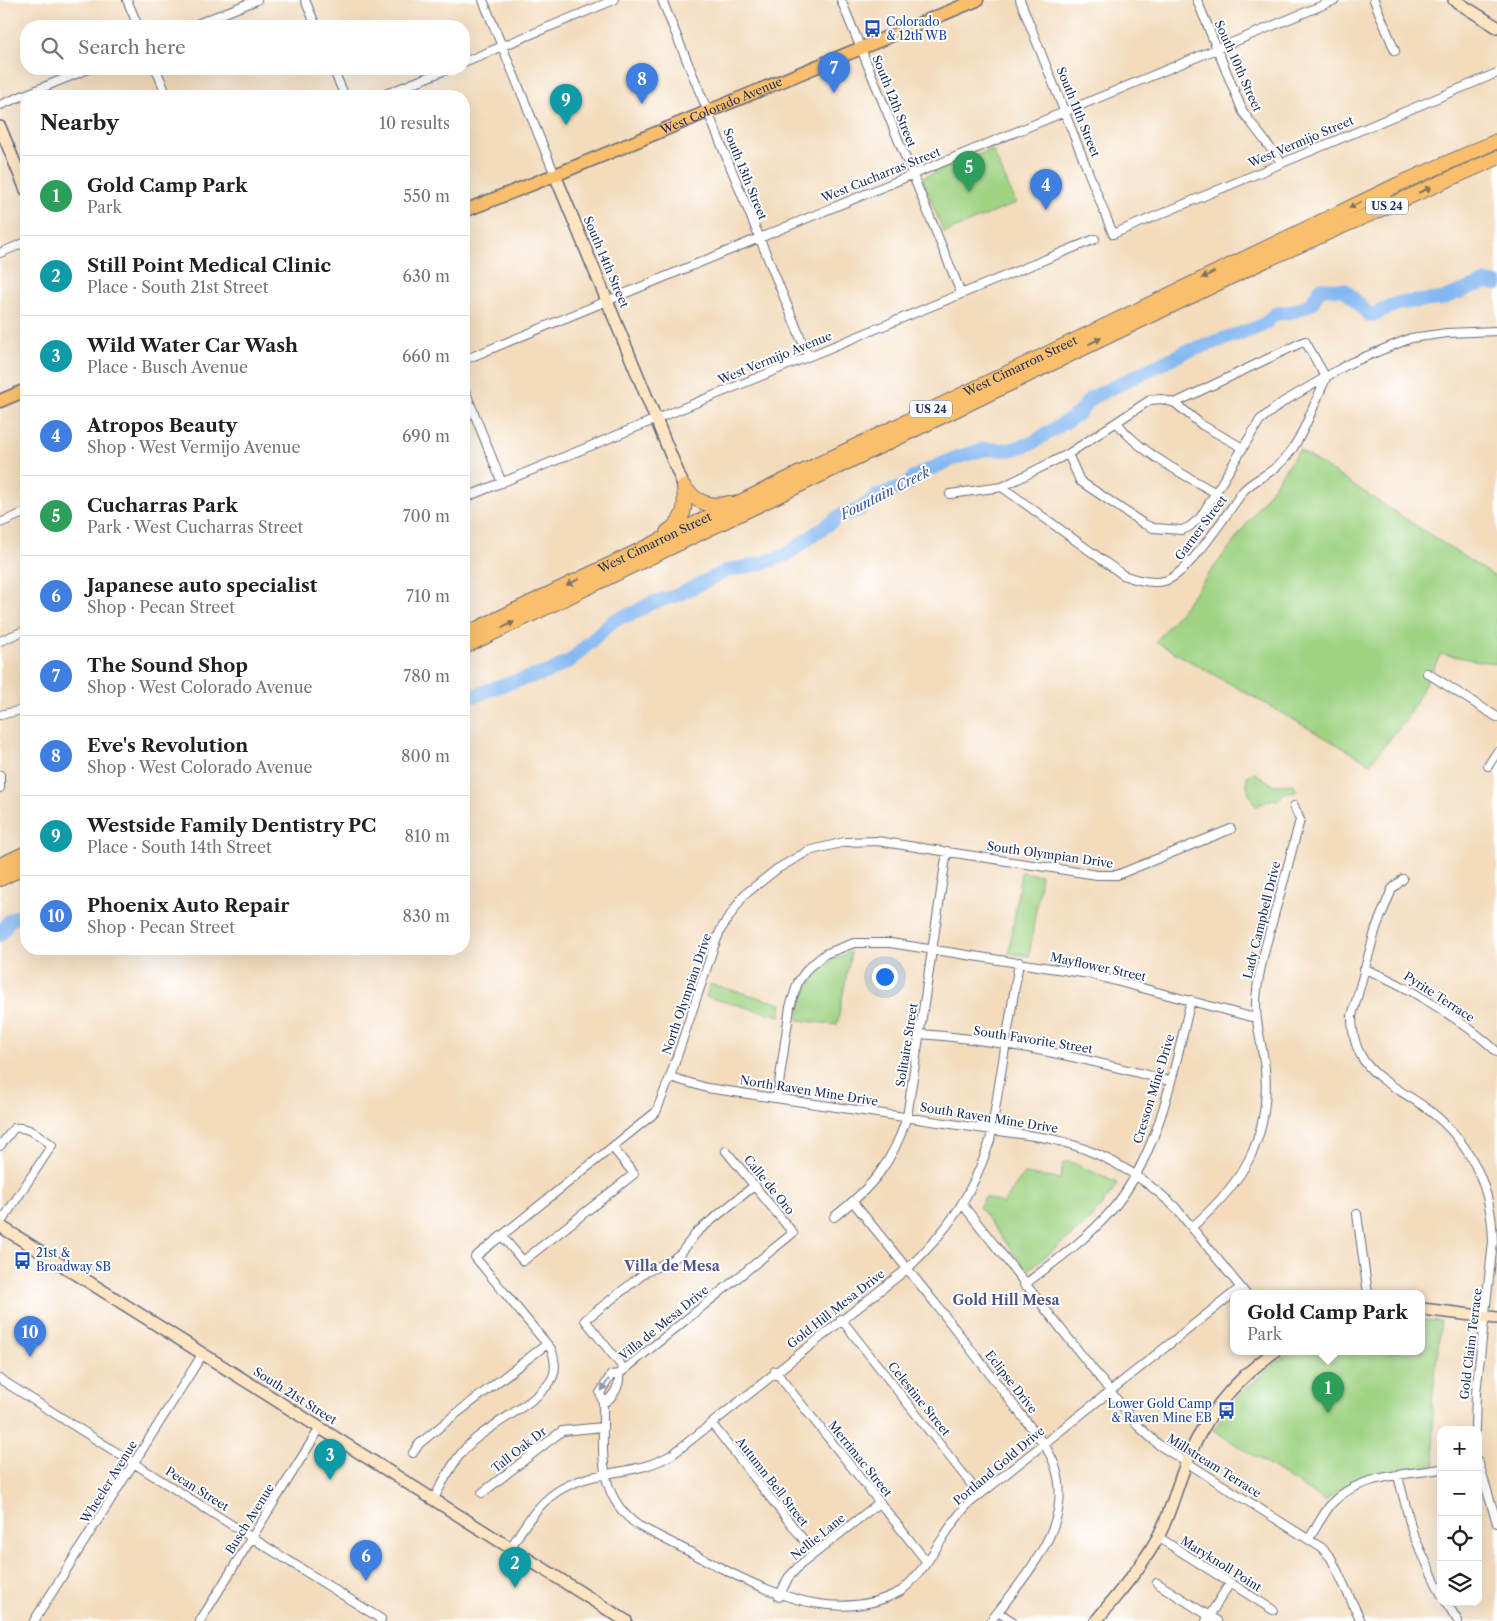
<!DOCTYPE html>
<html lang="en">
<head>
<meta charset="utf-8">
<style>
	:root { --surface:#fff; --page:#f6f6f6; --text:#202124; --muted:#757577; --line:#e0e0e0; --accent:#d1495b }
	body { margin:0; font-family:"Libre Caslon Text",serif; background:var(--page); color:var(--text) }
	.controls { position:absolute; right:15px; bottom:15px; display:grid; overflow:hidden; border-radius:10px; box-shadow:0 5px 20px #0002 }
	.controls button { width:45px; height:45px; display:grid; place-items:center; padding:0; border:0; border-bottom:1px solid var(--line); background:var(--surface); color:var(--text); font:25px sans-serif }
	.you { position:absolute; left:884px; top:976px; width:18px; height:18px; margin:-12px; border:4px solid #fff; border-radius:50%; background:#1a73e8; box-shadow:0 0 0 8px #1a73e833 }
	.badge { display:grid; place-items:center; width:32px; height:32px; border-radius:50%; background:var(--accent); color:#fff; font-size:16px; font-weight:700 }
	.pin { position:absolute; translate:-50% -41px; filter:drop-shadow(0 1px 2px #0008) }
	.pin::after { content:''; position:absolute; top:26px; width:18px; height:15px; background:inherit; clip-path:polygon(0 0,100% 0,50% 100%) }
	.popup { position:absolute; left:1230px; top:1290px; width:195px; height:65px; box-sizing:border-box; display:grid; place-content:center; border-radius:10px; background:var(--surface); filter:drop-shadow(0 1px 4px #0005); font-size:16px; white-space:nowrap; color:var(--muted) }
	.popup b { font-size:19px; color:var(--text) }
	.popup::after { content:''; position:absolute; left:50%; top:100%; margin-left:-10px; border:10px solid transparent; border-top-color:var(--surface) }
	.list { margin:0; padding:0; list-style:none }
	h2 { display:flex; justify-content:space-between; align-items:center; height:65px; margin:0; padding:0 20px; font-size:21px }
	h2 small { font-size:16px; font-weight:400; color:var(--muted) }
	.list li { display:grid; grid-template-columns:32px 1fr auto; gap:15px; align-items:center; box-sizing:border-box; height:80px; padding:0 20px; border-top:1px solid var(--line) }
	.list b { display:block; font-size:19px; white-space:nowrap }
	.list p { margin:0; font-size:16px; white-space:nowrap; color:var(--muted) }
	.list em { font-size:16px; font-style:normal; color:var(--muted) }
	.icon { flex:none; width:28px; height:28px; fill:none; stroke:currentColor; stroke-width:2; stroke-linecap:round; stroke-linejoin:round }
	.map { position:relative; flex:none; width:1497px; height:1621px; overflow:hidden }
	.search { position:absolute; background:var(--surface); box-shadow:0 5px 20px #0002; left:20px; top:20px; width:450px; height:55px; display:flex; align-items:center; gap:12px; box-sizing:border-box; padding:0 18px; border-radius:20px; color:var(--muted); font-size:19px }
	.panel { position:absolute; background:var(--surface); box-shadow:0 5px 20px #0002; left:20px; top:90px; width:450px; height:865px; border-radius:20px }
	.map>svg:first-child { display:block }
	.green { fill:#9fd383; stroke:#5d8170 }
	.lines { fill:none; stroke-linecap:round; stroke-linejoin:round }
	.river { stroke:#84b7f1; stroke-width:14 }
	.street-casing { stroke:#676b7f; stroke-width:10 }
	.secondary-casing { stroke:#676b7f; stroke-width:14 }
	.primary-casing { stroke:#676b7f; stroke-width:15 }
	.highway-casing { stroke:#676b7f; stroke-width:16 }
	.street { stroke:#fff; stroke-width:8 }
	.secondary { stroke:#fde5c4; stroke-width:11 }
	.primary { stroke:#f9bf6c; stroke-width:12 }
	.highway { stroke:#f9bf6c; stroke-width:14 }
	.oneway { fill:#7f7064 }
	.oneway2 { fill:#8d97ae }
	.labels { text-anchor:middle; stroke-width:4; stroke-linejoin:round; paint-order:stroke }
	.shield { fill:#fff; stroke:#5f6d8e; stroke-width:1 }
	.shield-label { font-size:11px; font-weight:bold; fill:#1b2f5e }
	.transit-label { font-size:12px; fill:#164399; stroke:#fff; text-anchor:start }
	.street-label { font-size:12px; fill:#1b2f5e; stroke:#fff }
	.water-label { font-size:14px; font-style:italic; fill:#3a588a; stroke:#fff }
	.neighbourhood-label { font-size:14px; font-weight:bold; fill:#515389; stroke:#fff }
</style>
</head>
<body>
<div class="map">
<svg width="1497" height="1621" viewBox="0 0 1497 1621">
	<rect width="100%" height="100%" fill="#fff"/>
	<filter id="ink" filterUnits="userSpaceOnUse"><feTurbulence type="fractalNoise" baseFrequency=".02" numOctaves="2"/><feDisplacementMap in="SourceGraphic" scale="10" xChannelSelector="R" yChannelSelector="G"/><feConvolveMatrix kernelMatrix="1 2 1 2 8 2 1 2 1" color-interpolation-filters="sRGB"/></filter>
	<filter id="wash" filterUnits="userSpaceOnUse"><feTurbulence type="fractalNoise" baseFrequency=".0096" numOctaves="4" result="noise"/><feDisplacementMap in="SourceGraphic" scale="20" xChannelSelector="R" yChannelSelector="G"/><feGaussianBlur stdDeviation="1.12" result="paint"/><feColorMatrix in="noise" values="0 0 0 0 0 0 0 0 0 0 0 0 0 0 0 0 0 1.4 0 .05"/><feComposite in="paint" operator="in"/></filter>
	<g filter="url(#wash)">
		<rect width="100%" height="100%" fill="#f3dbbc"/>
		<path class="green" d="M 992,149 L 1016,203 L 944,233 L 922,178 Z
			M 1299,450 L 1497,578 L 1497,664 L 1441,654 L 1406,720 L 1370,763 L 1156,642 L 1236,539 Z
			M 1255,773 L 1273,785 L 1294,784 L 1297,791 L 1286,792 L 1278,800 L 1273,799 L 1256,806 C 1250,798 1245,785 1247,776 Z
			M 1021,872 L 1041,875 L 1029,956 L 1009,953 Z
			M 851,952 L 837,1025 L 798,1020 C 803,987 817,962 851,952 Z
			M 710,984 L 782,1004 L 780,1016 L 706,997 Z
			M 1069,1161 L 1117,1183 L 1116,1188 L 1086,1224 L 1027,1271 L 979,1207 L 985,1197 L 1003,1204 L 1024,1174 L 1060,1179 L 1063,1163 Z
			M 1422,1320 L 1441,1321 L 1432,1401 L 1435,1465 L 1363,1477 L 1349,1483 L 1325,1501 L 1213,1430 L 1241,1393 L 1271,1366 L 1293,1352 L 1422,1352 Z"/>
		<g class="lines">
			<path class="river" d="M 464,700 L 499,686 L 548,672 L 570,661 L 614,620 L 636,612 L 651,603 L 678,595 L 726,571 L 763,563 L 786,555 L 841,515 L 859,510 L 877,496 L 903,486 L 921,473 L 958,457 L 985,449 L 1010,450 L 1032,443 L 1078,414 L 1091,398 L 1185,352 L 1256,328 L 1266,323 L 1275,314 L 1295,311 L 1311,304 L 1321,288 L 1345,290 L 1370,316 L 1399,303 L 1441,299 L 1486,282 L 1497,284
				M 0,935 L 9,921 L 26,912"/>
		</g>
	</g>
	<g filter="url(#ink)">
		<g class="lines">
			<defs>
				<path id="street" d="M 127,0 L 138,26
					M 305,0 L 316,26
					M 483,0 L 555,175
					M 662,0 L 808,356
					M 841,0 L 961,293
					M 1020,0 L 1113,234 L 1497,73
					M 1197,0 L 1243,112 L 1281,162
					M 1374,0 L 1395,51
					M 192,26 L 257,0
					M 464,62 L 614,0
					M 156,69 L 167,96
					M 333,69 L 345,96
					M 381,96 L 448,69
					M 0,105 L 88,69
					M 0,253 L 26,242
					M 464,360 L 1335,0
					M 464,388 L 502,483
					M 1175,403 L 1202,425 L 1243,448
					M 1117,422 C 1136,450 1186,476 1216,493
					M 1068,454 L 1080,481 L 1144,524 L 1153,528 L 1182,530 L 1189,527 L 1200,518 L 1260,420 L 1283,402 L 1350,363 L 1411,338 L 1447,333 L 1497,331
					M 1002,487 L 1123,575 C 1136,580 1150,584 1164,581 C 1187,577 1229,510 1244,490 C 1254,480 1266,476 1276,467 C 1300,449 1313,405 1326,378
					M 950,494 L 1002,487 L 1068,454 L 1150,400 L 1161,399 L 1175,403 L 1305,341 L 1326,378
					M 464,498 L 1095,239
					M 0,523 L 26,512
					M 0,641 L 26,630
					M 1427,673 L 1497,717
					M 0,715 L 26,709
					M 1488,766 L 1497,752
					M 0,775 L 0,788
					M 1231,829 L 1117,875 L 1097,875 L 877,841 L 845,842 L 808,851 L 777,869 L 744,895 L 721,929 L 714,946 L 670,1077 L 707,1088 L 1047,1138 C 1095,1148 1139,1173 1175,1207 L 1246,1294
					M 1403,879 L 1392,889 L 1376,928 L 1352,1016 C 1352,1078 1396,1082 1435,1115 C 1474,1148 1492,1192 1493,1242 L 1476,1393 L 1475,1430
					M 1364,969 C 1400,981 1470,1025 1497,1052
					M 920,1034 C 1005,1040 1088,1059 1169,1081
					M 777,1098 L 790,1007 L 798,982 L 808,968 L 825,954 L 854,943 L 890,943 L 1089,974 L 1255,1018
					M 0,1146 L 14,1128 C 29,1126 41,1137 52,1145 L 0,1224
					M 726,1151 L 793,1233 L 619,1374 L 611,1375 L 600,1393 L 603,1403 C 604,1450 595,1495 639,1526 C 670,1542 700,1557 731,1573 C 785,1600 845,1621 901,1591 C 930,1567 943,1531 968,1504 L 1240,1288
					M 853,1202 L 935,1303 L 1043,1443 C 1089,1509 1030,1569 991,1621
					M 963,1205 L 1137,1425 L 1159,1445 L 1322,1548 L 1331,1558 L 1361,1621
					M 1357,1214 L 1368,1294
					M 834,1217 C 872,1187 892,1164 907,1117 L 947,851
					M 1192,1227 C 1243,1183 1271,1138 1265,1069 C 1262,1041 1253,1018 1257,990 C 1260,962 1269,935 1276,908 C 1285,879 1292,849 1300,820 L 1294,806
					M 502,1236 L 523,1261 L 634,1174 L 613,1148
					M 1024,1285 C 1054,1262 1086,1240 1111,1211 C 1159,1156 1174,1069 1191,1000
					M 841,1319 L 979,1494
					M 624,1369 L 585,1320 L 646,1272 L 672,1260 L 681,1253 L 697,1232 L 755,1185
					M 775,1371 L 927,1562
					M 0,1379 L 381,1619 L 380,1621
					M 603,1403 C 614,1397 620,1386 619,1374
					M 712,1424 L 814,1553
					M 413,1453 L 419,1444 L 452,1417 L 547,1344
					M 1478,1461 L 1497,1523
					M 1398,1476 L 1413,1534 L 1441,1594
					M 482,1493 L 562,1431 L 603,1427
					M 433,1500 C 442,1484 451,1465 463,1451 C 485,1425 530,1409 550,1382 C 557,1372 555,1359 551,1349 L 475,1257 L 656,1112 L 670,1077
					M 1158,1537 L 1273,1610
					M 1309,1539 C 1316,1528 1323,1514 1332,1503 C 1358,1475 1405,1475 1441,1469
					M 510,1549 C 538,1502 556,1481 612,1473 C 634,1469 653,1466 673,1454 L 907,1269 C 949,1230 972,1195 990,1141 L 1019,962
					M 1157,1583 L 1217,1621
					M 779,1597 L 788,1578 L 800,1565 L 880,1502
					M 1446,1602 L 1458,1621
					M 998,1612 L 1012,1621
					M 34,1621 L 202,1355
					M 200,1621 L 320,1428
					M 1206,1621 L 1230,1583"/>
				<path id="secondary" d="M 1454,0 L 1497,27
					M 0,127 L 26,190
					M 555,175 L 684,487
					M 0,1226 L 626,1621
					M 1422,1309 L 1497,1318
					M 1096,1621 C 1118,1593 1143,1566 1159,1535 C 1171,1512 1176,1488 1186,1464 C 1203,1418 1235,1380 1274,1352"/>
				<g id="primary">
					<path id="s1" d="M 464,211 L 555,175 L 977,0"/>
					<path d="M 0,401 L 26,390"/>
				</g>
				<g id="highway">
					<path d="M 684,487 C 697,503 710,508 729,503"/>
					<path d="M 667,532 C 685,520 686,508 684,487"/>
					<path id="s2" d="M 464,635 L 1399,184 L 1497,141"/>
					<path d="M 464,647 L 1266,260 L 1497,158"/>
					<path d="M 0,865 L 26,853"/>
					<path d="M 0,879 L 26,866"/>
				</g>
			</defs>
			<use href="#street" class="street-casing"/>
			<use href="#secondary" class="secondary-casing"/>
			<use href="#primary" class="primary-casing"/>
			<use href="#highway" class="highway-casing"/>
			<use href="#street" class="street"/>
			<use href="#secondary" class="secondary"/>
			<use href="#primary" class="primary"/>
			<use href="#highway" class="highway"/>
		</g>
		<defs><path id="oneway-solid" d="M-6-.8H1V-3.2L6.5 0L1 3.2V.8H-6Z" transform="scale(1.25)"/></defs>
		<g class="oneway">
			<use href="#oneway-solid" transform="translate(1425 190) rotate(-23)"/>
			<use href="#oneway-solid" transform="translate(1355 205) rotate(154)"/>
			<use href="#oneway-solid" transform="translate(1208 275) rotate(154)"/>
			<use href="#oneway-solid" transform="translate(1095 341) rotate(-26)"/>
			<use href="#oneway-solid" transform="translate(573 582) rotate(154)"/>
			<use href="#oneway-solid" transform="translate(508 625) rotate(-26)"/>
		</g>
		<use class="oneway2" href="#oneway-solid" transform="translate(605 1385) rotate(122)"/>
	</g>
	<defs>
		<symbol id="bus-bare" viewBox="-9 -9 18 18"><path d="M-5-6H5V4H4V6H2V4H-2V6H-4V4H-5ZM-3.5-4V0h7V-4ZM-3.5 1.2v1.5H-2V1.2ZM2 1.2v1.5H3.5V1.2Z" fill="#1a4fb4" stroke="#fff" stroke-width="2.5" paint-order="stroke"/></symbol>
	</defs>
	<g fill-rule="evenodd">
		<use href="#bus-bare" x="860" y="16" width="25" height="25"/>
		<use href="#bus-bare" x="10" y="1248" width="25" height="25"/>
		<use href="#bus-bare" x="1214" y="1398" width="25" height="25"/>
	</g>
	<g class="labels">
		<g class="shield">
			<rect x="1366" y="197.5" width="42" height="17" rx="4"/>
			<rect x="910" y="400.5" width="42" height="17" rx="4"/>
		</g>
		<g class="shield-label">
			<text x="1387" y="210">US 24</text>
			<text x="931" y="413">US 24</text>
		</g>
		<g class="transit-label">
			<text x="886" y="26">Colorado<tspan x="886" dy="14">&amp; 12th WB</tspan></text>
			<text x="36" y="1257">21st &amp;<tspan x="36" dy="14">Broadway SB</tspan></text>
			<text x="1212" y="1408" text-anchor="end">Lower Gold Camp<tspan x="1212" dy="14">&amp; Raven Mine EB</tspan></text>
		</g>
		<g class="street-label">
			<text transform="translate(1238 66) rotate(66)" y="4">South 10th Street</text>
			<text transform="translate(894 101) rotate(68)" y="4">South 12th Street</text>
			<text dy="4" stroke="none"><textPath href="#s1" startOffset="278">West Colorado Avenue</textPath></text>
			<text transform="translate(1078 112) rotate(68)" y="4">South 11th Street</text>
			<text transform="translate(1301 142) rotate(-23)" y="4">West Vermijo Street</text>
			<text transform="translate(745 174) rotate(68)" y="4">South 13th Street</text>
			<text transform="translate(881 175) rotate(-22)" y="4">West Cucharras Street</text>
			<text transform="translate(606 262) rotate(67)" y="4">South 14th Street</text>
			<text transform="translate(775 358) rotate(-22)" y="4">West Vermijo Avenue</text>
			<text dy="4" stroke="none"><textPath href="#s2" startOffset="618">West Cimarron Street</textPath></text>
			<text transform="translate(1201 528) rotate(-53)" y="4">Garner Street</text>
			<text dy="4" stroke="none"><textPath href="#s2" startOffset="212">West Cimarron Street</textPath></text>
			<text transform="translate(1050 855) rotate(8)" y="4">South Olympian Drive</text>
			<text transform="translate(1262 920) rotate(-76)" y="4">Lady Campbell Drive</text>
			<text transform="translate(1098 967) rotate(12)" y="4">Mayflower Street</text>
			<text transform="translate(687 994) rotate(-71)" y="4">North Olympian Drive</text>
			<text transform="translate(1439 997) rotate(33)" y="4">Pyrite Terrace</text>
			<text transform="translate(1033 1040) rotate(9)" y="4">South Favorite Street</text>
			<text transform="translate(907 1045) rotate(-81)" y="4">Solitaire Street</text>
			<text transform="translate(1154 1089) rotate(-73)" y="4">Cresson Mine Drive</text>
			<text transform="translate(809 1091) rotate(9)" y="4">North Raven Mine Drive</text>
			<text transform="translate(989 1118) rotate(9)" y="4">South Raven Mine Drive</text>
			<text transform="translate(769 1185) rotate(51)" y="4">Calle de Oro</text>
			<text transform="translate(836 1309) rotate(-38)" y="4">Gold Hill Mesa Drive</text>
			<text transform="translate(664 1323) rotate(-39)" y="4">Villa de Mesa Drive</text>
			<text transform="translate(1471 1344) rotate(-83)" y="4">Gold Claim Terrace</text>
			<text transform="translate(1011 1382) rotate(52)" y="4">Eclipse Drive</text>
			<text transform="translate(295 1396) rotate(32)" y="4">South 21st Street</text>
			<text transform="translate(919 1399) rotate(51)" y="4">Celestine Street</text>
			<text transform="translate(519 1450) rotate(-38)" y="4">Tall Oak Dr</text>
			<text transform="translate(860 1459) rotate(51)" y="4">Merrimac Street</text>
			<text transform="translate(999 1466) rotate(-40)" y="4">Portland Gold Drive</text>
			<text transform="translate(1214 1466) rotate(32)" y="4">Millstream Terrace</text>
			<text transform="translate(109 1482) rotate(-58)" y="4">Wheeler Avenue</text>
			<text transform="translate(772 1482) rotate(52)" y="4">Autumn Bell Street</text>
			<text transform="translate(197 1489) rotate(32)" y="4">Pecan Street</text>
			<text transform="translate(250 1519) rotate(-58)" y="4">Busch Avenue</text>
			<text transform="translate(818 1537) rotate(-39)" y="4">Nellie Lane</text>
			<text transform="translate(1221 1564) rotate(32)" y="4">Maryknoll Point</text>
		</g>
		<g class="water-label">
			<text transform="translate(885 493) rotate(-27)" y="5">Fountain Creek</text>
		</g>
		<g class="neighbourhood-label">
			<text x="672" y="1271">Villa de Mesa</text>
			<text x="1006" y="1305">Gold Hill Mesa</text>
		</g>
	</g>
</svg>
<div class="controls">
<button>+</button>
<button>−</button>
<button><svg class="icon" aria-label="locate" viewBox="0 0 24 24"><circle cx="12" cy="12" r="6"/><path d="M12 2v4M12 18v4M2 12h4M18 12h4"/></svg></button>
<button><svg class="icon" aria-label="layers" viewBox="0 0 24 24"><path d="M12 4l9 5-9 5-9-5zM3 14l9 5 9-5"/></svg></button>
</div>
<div class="you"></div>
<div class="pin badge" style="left:1328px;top:1413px;background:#2e9e5b">1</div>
<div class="popup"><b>Gold Camp Park</b>Park</div>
<div class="pin badge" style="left:515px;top:1588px;background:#0f9aa8">2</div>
<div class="pin badge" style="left:330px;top:1480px;background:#0f9aa8">3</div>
<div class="pin badge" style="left:1046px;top:210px;background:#3f7fe0">4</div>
<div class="pin badge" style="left:969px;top:192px;background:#2e9e5b">5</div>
<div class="pin badge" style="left:366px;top:1581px;background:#3f7fe0">6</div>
<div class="pin badge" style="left:834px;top:93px;background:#3f7fe0">7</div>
<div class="pin badge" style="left:642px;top:104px;background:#3f7fe0">8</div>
<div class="pin badge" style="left:566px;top:125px;background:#0f9aa8">9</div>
<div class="pin badge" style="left:30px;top:1357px;background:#3f7fe0">10</div>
<div class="search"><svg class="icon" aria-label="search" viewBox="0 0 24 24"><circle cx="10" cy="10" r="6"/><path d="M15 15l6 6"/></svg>Search here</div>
<section class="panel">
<h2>Nearby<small>10 results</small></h2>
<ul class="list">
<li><span class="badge" style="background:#2e9e5b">1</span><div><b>Gold Camp Park</b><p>Park</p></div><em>550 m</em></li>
<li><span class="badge" style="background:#0f9aa8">2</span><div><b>Still Point Medical Clinic</b><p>Place · South 21st Street</p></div><em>630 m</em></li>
<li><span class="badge" style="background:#0f9aa8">3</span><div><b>Wild Water Car Wash</b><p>Place · Busch Avenue</p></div><em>660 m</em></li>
<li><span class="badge" style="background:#3f7fe0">4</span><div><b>Atropos Beauty</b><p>Shop · West Vermijo Avenue</p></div><em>690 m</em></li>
<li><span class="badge" style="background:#2e9e5b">5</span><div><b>Cucharras Park</b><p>Park · West Cucharras Street</p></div><em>700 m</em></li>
<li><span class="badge" style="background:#3f7fe0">6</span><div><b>Japanese auto specialist</b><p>Shop · Pecan Street</p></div><em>710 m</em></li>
<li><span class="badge" style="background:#3f7fe0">7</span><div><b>The Sound Shop</b><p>Shop · West Colorado Avenue</p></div><em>780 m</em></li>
<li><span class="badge" style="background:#3f7fe0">8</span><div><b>Eve's Revolution</b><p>Shop · West Colorado Avenue</p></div><em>800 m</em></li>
<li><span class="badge" style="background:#0f9aa8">9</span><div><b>Westside Family Dentistry PC</b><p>Place · South 14th Street</p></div><em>810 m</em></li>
<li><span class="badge" style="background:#3f7fe0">10</span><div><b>Phoenix Auto Repair</b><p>Shop · Pecan Street</p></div><em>830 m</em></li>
</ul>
</section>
</div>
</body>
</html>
